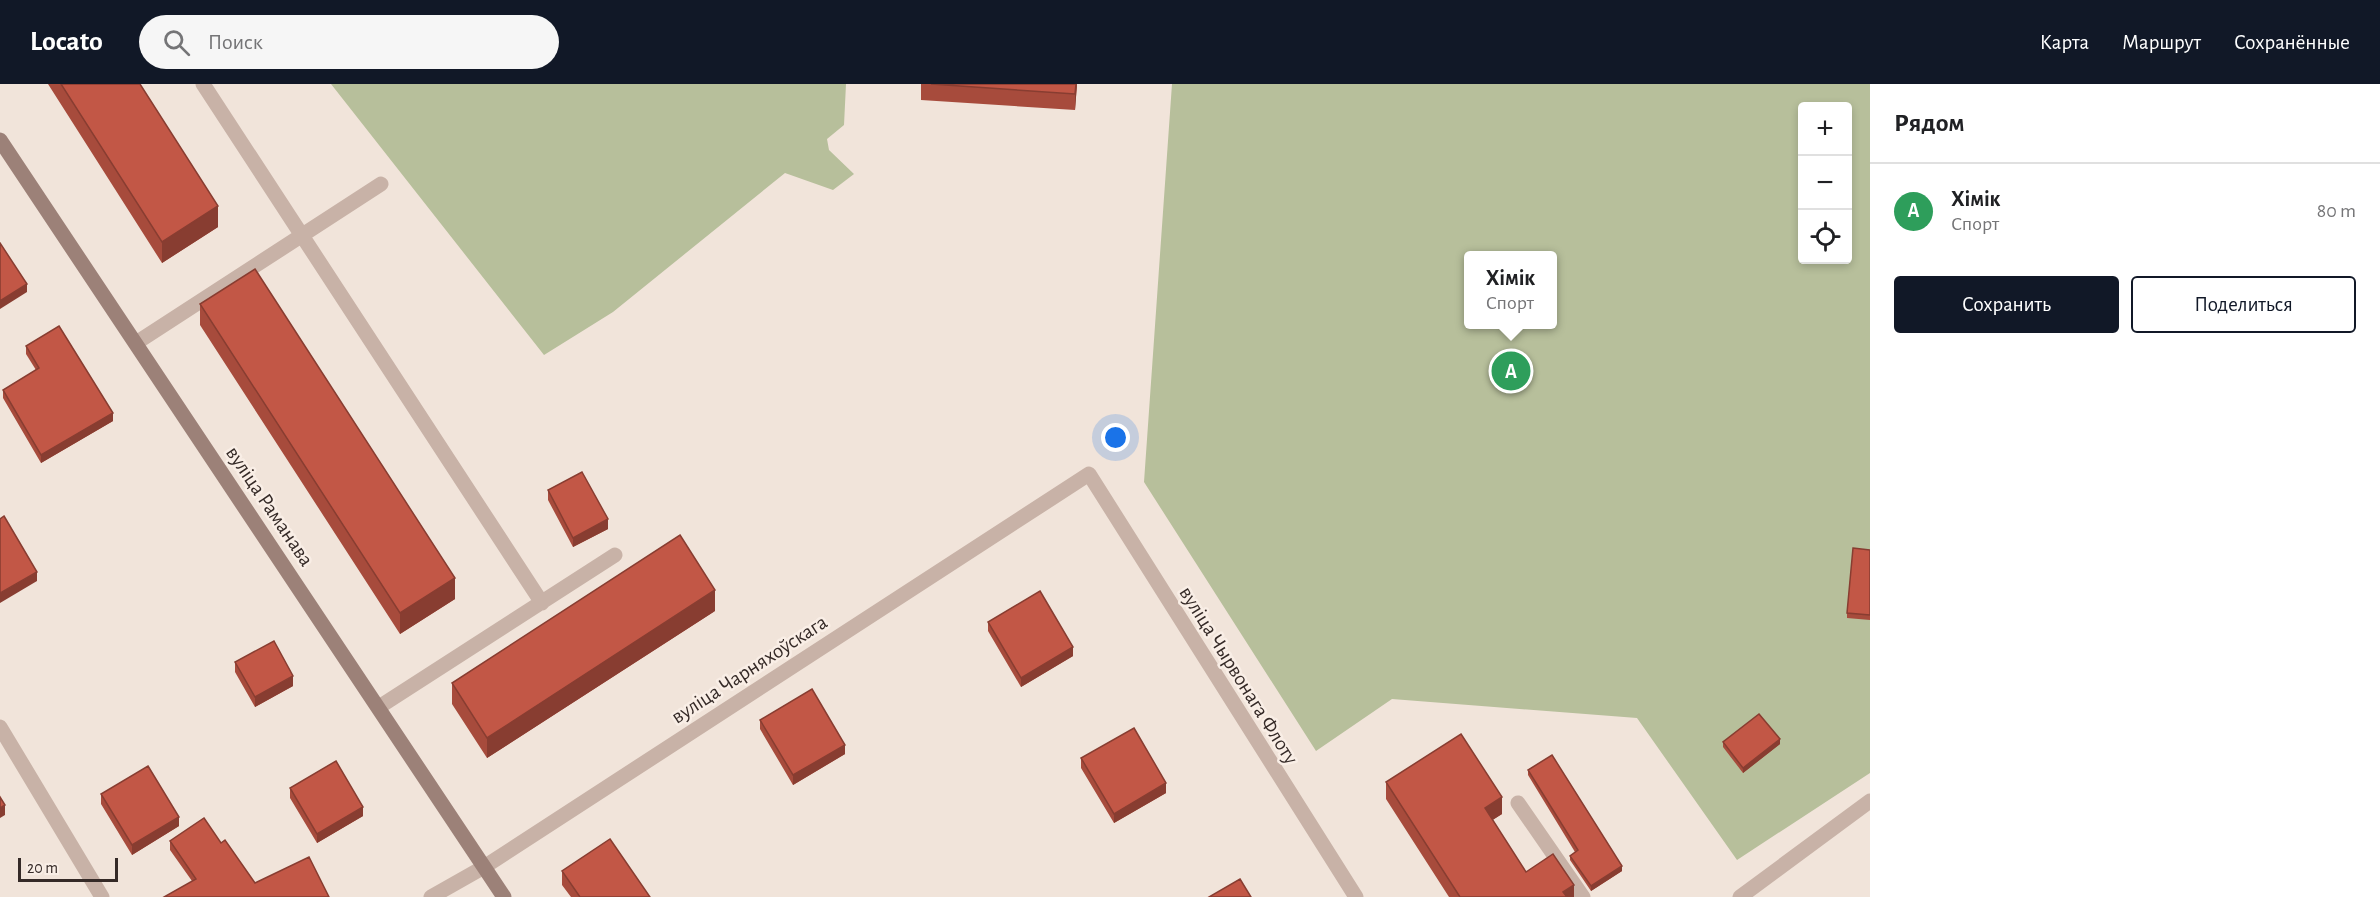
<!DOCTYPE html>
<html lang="ru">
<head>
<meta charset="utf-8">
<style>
	:root { --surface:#fff; --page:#f6f6f6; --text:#202124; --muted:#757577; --line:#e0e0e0; --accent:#111827 }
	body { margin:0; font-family:"Alegreya Sans",sans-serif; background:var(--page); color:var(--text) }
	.controls { position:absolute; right:18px; top:18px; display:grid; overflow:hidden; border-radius:6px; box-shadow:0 3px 9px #0003 }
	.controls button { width:54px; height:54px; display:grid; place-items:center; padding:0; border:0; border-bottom:2px solid var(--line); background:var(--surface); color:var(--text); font:30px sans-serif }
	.scale { position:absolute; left:18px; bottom:15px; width:100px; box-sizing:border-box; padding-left:6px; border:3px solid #352a27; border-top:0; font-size:16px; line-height:21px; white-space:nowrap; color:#352a27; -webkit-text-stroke:4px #f9eee6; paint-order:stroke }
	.you { position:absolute; left:1116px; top:354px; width:21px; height:21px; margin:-15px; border:4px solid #fff; border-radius:50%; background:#1a73e8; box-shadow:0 0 0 9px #1a73e833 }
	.badge { display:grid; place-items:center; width:39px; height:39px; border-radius:50%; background:var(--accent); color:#fff; font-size:20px; font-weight:700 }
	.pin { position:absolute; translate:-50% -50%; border:3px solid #fff; box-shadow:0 2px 6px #0006 }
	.popup { position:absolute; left:1464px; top:167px; width:93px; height:78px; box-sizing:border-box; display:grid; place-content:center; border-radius:6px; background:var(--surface); filter:drop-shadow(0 2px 4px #0005); font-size:20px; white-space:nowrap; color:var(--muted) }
	.popup b { font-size:22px; color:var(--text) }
	.popup::after { content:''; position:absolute; left:50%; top:100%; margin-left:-12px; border:12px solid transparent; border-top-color:var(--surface) }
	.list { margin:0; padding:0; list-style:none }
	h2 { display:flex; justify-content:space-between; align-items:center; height:78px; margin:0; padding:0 24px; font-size:26px }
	h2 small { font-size:20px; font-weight:400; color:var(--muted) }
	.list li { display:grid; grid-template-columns:39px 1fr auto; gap:18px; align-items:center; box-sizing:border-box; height:96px; padding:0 24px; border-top:2px solid var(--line) }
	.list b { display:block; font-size:22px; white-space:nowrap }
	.list p { margin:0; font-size:20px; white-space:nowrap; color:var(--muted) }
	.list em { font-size:20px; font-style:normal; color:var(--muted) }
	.actions { display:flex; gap:12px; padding:18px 24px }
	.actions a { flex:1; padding:14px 0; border:2px solid var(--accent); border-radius:6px; text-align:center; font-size:21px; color:var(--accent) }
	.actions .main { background:var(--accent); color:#fff }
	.icon { flex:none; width:33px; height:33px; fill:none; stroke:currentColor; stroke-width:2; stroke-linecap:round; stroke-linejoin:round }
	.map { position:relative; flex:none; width:1870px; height:813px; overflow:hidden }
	header { display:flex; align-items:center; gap:36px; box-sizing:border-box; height:84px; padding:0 30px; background:var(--accent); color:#fff }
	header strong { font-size:28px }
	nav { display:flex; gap:33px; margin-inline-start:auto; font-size:21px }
	.search { width:420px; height:54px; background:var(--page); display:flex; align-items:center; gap:15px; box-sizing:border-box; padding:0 21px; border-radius:33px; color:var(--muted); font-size:22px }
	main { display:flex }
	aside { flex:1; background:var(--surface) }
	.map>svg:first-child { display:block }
	.green { fill:#b7bf9b; fill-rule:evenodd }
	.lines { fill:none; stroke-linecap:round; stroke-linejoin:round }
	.service { stroke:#c8b2a7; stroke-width:15 }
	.minor { stroke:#c8b2a7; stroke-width:15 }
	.secondary { stroke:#9c8178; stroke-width:15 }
	.wall { fill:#a74b3c }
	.shaded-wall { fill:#883d31 }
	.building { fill:#c25746; stroke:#883d31; stroke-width:1.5 }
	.labels { text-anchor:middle; stroke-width:5; stroke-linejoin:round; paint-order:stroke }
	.street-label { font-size:21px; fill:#352a27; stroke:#f9eee6 }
</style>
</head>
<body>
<header>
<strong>Locato</strong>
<div class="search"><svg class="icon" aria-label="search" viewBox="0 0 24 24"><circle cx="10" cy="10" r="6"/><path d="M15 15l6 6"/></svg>Поиск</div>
<nav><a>Карта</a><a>Маршрут</a><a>Сохранённые</a></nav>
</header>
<main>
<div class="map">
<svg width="1870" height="813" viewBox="0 0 1870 813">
	<rect width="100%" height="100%" fill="#f1e4da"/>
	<path class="green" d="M 331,0 L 846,0 L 844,41 L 827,55 L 829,66 L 854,90 L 833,106 L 785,89 L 613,228 L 544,271 Z
		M 1172,0 L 1870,0 L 1870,689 L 1737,776 L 1637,634 L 1392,615 L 1316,667 L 1144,398 ZM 1802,22 L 1848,22 L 1848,176 L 1802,176 ZM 1469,172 L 1553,172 L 1553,240 L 1469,240 Z"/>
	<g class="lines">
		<path class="service" d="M 203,0 L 542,519
			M 136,259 L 381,100
			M 379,623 L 615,471
			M 1518,719 L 1583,813"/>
		<path class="minor" d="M 0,643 L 102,813
			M 431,813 L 484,783 L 1089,390 L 1356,813
			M 1740,813 L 1870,717"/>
		<path class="secondary" d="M 0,56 L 504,813"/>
	</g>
	<path class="wall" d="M 48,0 L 140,0 L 218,143 L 162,179 Z
		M 921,0 L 1077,0 L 1075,26 L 921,16 Z
		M 200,220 L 455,515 L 400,550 L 200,241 Z
		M 26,262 L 113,337 L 41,379 L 3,314 L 3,306 L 36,286 L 26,270 Z
		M 548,406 L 608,445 L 573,463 L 548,416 Z
		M 1870,466 L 1870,536 L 1847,534 L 1847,529 Z
		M 715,527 L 487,674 L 452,620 L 452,599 Z
		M 988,538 L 1073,572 L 1021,603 L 988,547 Z
		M 235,578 L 293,602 L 255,623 L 235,588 Z
		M 760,636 L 845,670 L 793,701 L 760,645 Z
		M 1723,658 L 1780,660 L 1743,689 L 1723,663 Z
		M 1081,674 L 1166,709 L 1114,739 L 1081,684 Z
		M 1528,686 L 1622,787 L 1591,807 L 1570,776 L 1570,772 L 1575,768 L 1528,691 Z
		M 1386,698 L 1502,730 L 1492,736 L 1526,788 L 1574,813 L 1449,813 L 1386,715 Z
		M 290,704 L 363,732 L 317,759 L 290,714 Z
		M 101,710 L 179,742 L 132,771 L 101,720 Z
		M 170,757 L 221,759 L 255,799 L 192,797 L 170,766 Z
		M 562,787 L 650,813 L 571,813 L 562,801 Z"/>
	<path class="shaded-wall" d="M 1076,0 L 1077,0 L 1075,26 L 1075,10 Z
		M 218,122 L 218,143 L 162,179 L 162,158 Z
		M 27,200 L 27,208 L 0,225 L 0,217 Z
		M 113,329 L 113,337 L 41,379 L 41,371 Z
		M 608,435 L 608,445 L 573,463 L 573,454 Z
		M 37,488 L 37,497 L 0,519 L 0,509 Z
		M 455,494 L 455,515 L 400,550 L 400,529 Z
		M 715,506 L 715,527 L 487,674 L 487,654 Z
		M 1073,563 L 1073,572 L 1021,603 L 1021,594 Z
		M 293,592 L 293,602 L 255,623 L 255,613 Z
		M 1780,655 L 1780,660 L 1743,689 L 1743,684 Z
		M 845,661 L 845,670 L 793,701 L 793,691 Z
		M 1166,699 L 1166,709 L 1114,739 L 1114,730 Z
		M 1502,713 L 1502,730 L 1485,741 L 1485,724 Z
		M 5,721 L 5,731 L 0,734 L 0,724 Z
		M 363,723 L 363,732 L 317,759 L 317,750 Z
		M 179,733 L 179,742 L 132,771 L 132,761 Z
		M 1622,782 L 1622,787 L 1591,807 L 1591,802 Z
		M 1574,801 L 1574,813 L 1563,813 L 1563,808 Z"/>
	<path class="building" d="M 61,0 L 140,0 L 218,122 L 162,158 Z
		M 931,0 L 1076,0 L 1075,10 Z
		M 0,159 L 27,200 L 0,217 Z
		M 255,185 L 455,494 L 400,529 L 200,220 Z
		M 59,242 L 113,329 L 41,371 L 3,306 L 39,284 L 26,262 Z
		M 582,388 L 608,435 L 573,454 L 548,406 Z
		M 4,432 L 37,488 L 0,509 L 0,435 Z
		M 680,451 L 715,506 L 487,654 L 452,599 Z
		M 1853,464 L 1870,466 L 1870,531 L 1847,529 Z
		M 1040,507 L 1073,563 L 1021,594 L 988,538 Z
		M 274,557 L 293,592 L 255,613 L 235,578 Z
		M 812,605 L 845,661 L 793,691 L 760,636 Z
		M 1759,630 L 1780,655 L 1743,684 L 1723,658 Z
		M 1134,644 L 1166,699 L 1114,730 L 1081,674 Z
		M 1461,650 L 1502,713 L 1485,724 L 1526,788 L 1553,770 L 1574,801 L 1563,808 L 1567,813 L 1460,813 L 1386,698 Z
		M 1552,671 L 1622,782 L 1591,802 L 1570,772 L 1578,766 L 1528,686 Z
		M 336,677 L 363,723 L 317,750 L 290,704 Z
		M 148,682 L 179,733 L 132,761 L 101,710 Z
		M 0,713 L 5,721 L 0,724 Z
		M 204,734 L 221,759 L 225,756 L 255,799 L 309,773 L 329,813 L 164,813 L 196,795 L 170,757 Z
		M 610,755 L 650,813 L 580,813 L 562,787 Z
		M 1240,795 L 1251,813 L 1209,813 Z"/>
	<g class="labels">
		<g class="street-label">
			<text transform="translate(270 422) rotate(56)" y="7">вуліца Раманава</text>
			<text transform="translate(749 585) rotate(-33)" y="7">вуліца Чарняхоўскага</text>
			<text transform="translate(1239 591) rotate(58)" y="7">вуліца Чырвонага Флоту</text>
		</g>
	</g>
</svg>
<div class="controls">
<button>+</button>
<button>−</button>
<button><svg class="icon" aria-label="locate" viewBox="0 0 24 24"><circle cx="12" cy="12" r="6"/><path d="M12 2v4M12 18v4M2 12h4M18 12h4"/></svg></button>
</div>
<div class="scale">20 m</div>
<div class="you"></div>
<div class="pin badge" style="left:1511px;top:287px;background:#2e9e5b">A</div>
<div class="popup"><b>Хімік</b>Спорт</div>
</div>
<aside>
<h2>Рядом<small></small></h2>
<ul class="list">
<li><span class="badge" style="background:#2e9e5b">A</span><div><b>Хімік</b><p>Спорт</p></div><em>80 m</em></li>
</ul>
<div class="actions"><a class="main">Сохранить</a><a>Поделиться</a></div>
</aside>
</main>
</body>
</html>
